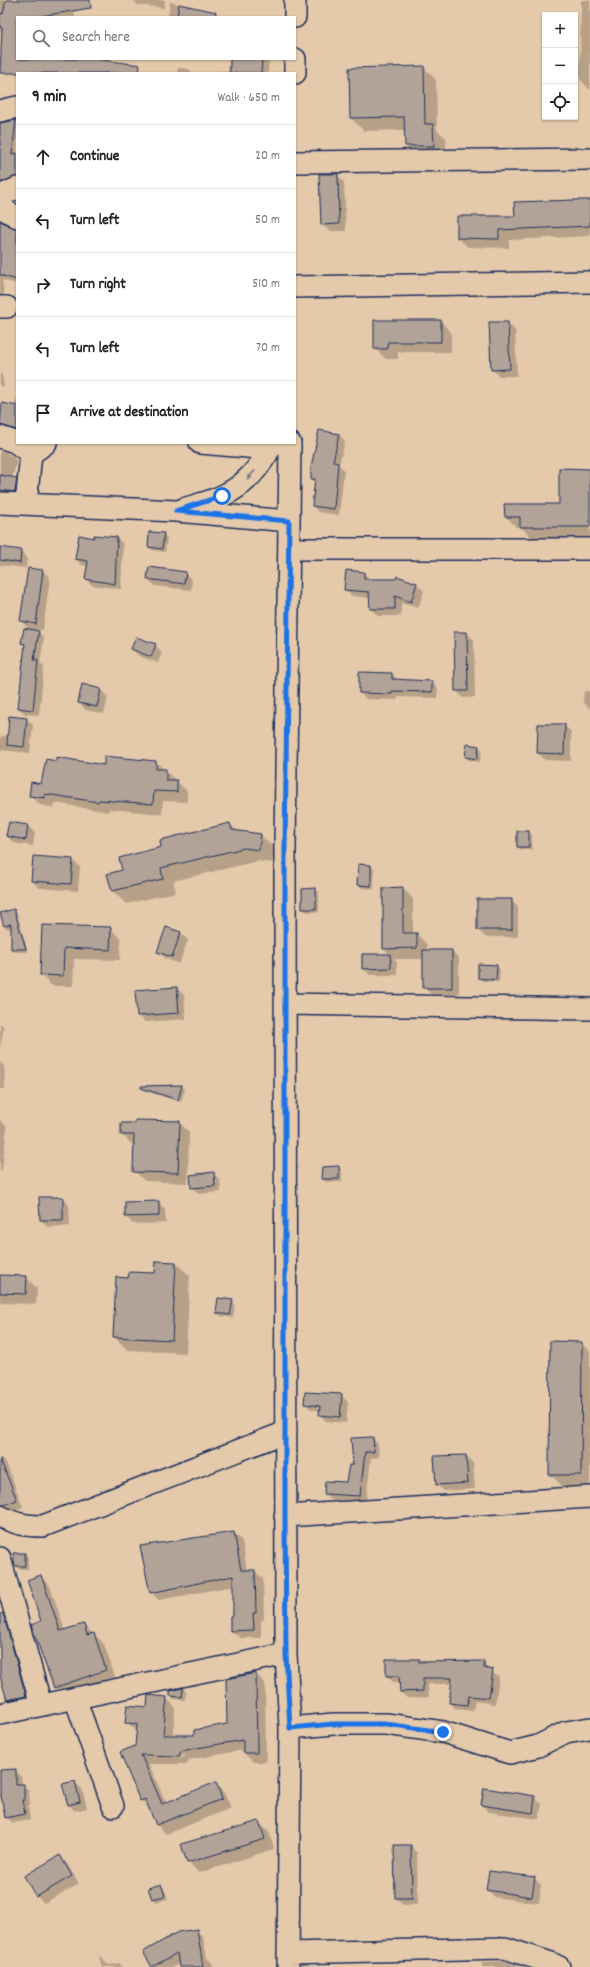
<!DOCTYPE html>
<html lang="en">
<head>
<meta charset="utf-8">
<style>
	:root { --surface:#fff; --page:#f6f6f6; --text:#202124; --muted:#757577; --line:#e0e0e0 }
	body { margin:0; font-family:Dekko,sans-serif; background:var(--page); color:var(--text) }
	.controls { position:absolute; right:12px; top:12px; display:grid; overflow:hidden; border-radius:0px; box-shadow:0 1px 3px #0004 }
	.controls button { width:36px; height:36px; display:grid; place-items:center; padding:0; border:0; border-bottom:1px solid var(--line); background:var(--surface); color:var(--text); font:20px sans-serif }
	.stop { position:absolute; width:12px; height:12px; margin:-9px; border:3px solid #1a73e8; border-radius:50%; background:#fff }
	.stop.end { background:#1a73e8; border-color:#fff; box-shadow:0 1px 4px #0008 }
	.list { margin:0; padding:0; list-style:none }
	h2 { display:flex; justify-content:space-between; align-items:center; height:52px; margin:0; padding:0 16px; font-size:17px }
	h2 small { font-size:13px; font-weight:400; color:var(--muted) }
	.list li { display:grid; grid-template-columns:26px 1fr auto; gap:12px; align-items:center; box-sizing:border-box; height:64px; padding:0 16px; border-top:1px solid var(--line) }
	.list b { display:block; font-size:15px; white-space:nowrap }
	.list em { font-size:13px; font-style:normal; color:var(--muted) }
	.icon { flex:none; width:22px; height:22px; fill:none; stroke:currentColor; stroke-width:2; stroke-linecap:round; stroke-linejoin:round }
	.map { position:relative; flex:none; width:590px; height:1967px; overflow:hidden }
	.search { position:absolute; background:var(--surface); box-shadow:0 1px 3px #0004; left:16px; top:16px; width:280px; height:44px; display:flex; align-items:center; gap:10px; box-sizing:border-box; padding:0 14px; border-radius:0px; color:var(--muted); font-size:15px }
	.panel { position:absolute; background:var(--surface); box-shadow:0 1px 3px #0004; left:16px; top:72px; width:280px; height:372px; border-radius:0px }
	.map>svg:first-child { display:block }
	.shadow { fill:#0003; fill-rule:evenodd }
	.building { fill:#b2a398; stroke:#1b2f5e }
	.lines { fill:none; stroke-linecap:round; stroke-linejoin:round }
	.minor-casing { stroke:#1b2f5e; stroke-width:24 }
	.minor { stroke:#e4c9ab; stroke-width:21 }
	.oneway { fill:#757481 }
	.route { stroke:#1a73e8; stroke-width:5 }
</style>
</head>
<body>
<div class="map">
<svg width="590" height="1967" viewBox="0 0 590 1967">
	<rect width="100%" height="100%" fill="#e4c9ab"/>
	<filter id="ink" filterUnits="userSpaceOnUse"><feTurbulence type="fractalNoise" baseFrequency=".025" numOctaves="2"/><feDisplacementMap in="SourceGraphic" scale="8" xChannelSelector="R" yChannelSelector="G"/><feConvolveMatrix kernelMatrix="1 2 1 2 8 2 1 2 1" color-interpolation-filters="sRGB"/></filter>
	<g filter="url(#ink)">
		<path class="shadow" d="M 0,0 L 73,0 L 75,17 L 17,17 L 17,44 L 0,32 Z
			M 133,0 L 165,0 L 164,8 L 138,5 Z
			M 581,0 L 590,0 L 590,90 L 580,79 Z
			M 170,2 L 194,8 L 199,17 L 168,17 Z
			M 230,59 L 269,59 L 268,73 L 212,73 L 212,71 L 228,72 Z
			M 424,67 L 436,80 L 437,130 L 446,138 L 446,158 L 419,159 L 406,146 L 405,130 L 364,131 L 351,118 Z
			M 178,68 L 189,69 L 192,73 L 177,73 Z
			M 17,120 L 17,185 L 0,192 L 0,123 Z
			M 337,175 L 344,182 L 346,231 L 329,231 L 322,224 Z
			M 590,202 L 590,236 L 509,240 L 509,248 L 468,247 L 458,238 L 516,217 Z
			M 0,221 L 11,228 L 17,230 L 17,284 L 2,280 L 5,301 L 0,303 Z
			M 375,321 L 440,321 L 451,332 L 451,352 L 398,352 L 398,359 L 386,359 L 375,349 Z
			M 508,323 L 515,330 L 517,376 L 499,376 L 492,369 Z
			M 0,373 L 2,375 L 4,386 L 0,387 Z
			M 17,398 L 17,434 L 10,429 L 11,432 L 0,427 L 1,410 L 10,418 Z
			M 320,431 L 339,435 L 345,441 L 339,465 L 344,470 L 339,515 L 318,512 L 313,506 L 316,482 L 312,479 Z
			M 0,450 L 11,455 L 17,461 L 12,478 L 16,479 L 22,485 L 21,497 L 0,495 Z
			M 590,470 L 590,537 L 531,537 L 521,527 L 516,527 L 506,516 L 560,505 Z
			M 163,534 L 167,538 L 165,552 L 152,550 L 149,547 Z
			M 117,538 L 123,544 L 121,589 L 92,585 L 86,579 L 88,566 L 82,565 L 76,559 L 95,539 Z
			M 0,549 L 21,551 L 27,558 L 26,568 L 0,565 Z
			M 29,569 L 43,571 L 50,578 L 43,630 L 36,629 L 44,638 L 40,663 L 44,667 L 39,715 L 25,714 L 19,708 L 25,646 L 22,643 L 30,630 L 21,621 Z
			M 185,573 L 192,580 L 191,590 L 155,586 L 148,579 Z
			M 364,573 L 371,580 L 417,584 L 424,591 L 418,608 L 401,603 L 401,616 L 378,616 L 371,609 L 370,598 L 352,596 L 345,589 Z
			M 467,633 L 474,640 L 475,697 L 463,698 L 456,690 Z
			M 155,645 L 162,652 L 158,663 L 139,656 L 132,649 Z
			M 360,673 L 392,674 L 398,680 L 432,682 L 438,688 L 437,698 L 398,697 L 397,700 L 366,699 L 360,693 Z
			M 101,690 L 108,697 L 104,714 L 86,710 L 79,703 Z
			M 584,691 L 590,691 L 590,709 L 583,702 Z
			M 26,719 L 33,725 L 30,753 L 0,750 L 0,737 L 8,735 Z
			M 539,725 L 564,725 L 571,732 L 571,761 L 545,760 L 538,753 Z
			M 479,747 L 482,750 L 480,762 L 469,760 L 466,757 Z
			M 156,762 L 187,791 L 187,802 L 163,801 L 162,814 L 109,809 L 108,812 L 55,803 L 54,808 L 40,805 L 30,795 L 42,785 Z
			M 230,824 L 237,831 L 261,835 L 274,848 L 272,863 L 258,861 L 173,881 L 176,892 L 126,904 L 113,891 L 123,871 L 163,847 Z
			M 28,826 L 35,833 L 33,846 L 14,843 L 7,836 Z
			M 529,832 L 532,835 L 532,849 L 521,850 L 518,846 Z
			M 73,860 L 80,867 L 78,891 L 39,888 L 32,881 Z
			M 371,866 L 374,869 L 374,889 L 362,888 L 358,885 Z
			M 403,888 L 413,899 L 413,934 L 417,934 L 427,945 L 427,951 L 452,951 L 459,958 L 459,994 L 431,994 L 424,987 L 424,959 L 394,959 L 397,962 L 397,975 L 370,975 L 363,968 L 363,955 L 390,955 L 384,948 Z
			M 316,889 L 319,892 L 319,912 L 307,912 L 303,909 Z
			M 511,900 L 518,907 L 518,937 L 485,937 L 478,930 Z
			M 14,910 L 17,913 L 28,952 L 15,952 L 12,949 L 12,928 L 8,929 L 5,926 Z
			M 43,926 L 110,928 L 121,939 L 120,960 L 74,959 L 73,986 L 52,986 L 41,975 Z
			M 167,928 L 181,933 L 188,940 L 179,964 L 165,958 L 158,951 Z
			M 497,966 L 500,970 L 499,982 L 482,981 L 479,978 Z
			M 177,988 L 184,995 L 186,1019 L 145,1022 L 138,1015 Z
			M 0,1023 L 4,1027 L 0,1048 Z
			M 0,1062 L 4,1066 L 5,1089 L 0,1089 Z
			M 182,1086 L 185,1089 L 181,1102 L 145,1091 L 142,1088 Z
			M 0,1120 L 7,1127 L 2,1170 L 0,1170 Z
			M 179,1122 L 189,1132 L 188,1183 L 145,1181 L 134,1171 L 135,1145 L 133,1145 L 122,1135 Z
			M 339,1167 L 342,1171 L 342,1182 L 326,1182 L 322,1179 Z
			M 213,1173 L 220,1180 L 221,1192 L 199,1194 L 192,1187 Z
			M 62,1198 L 69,1205 L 70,1226 L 48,1227 L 41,1220 Z
			M 158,1202 L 165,1209 L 166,1223 L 133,1224 L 126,1217 Z
			M 157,1262 L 176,1263 L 190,1276 L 186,1353 L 128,1350 L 114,1337 L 129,1279 L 156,1274 Z
			M 0,1276 L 26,1277 L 37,1288 L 36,1304 L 0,1303 Z
			M 232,1301 L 235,1305 L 233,1318 L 220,1316 L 217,1312 Z
			M 581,1343 L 590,1351 L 590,1488 L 564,1488 L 550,1474 Z
			M 341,1395 L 348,1402 L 346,1423 L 326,1421 L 320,1415 L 321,1411 L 311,1409 L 305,1403 Z
			M 372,1438 L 378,1444 L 379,1457 L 371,1458 L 366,1502 L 331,1500 L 325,1494 L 347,1483 L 354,1467 Z
			M 466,1456 L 473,1463 L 475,1489 L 444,1491 L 436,1484 Z
			M 0,1457 L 6,1463 L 23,1507 L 11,1512 L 7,1511 L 0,1504 Z
			M 234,1533 L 242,1541 L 247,1571 L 255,1571 L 263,1579 L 264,1620 L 261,1620 L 261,1638 L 240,1638 L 231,1630 L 234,1617 L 234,1586 L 159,1600 L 151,1592 Z
			M 24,1554 L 28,1557 L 28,1569 L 19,1569 L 16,1566 Z
			M 40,1576 L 50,1586 L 65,1631 L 83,1625 L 94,1634 L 104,1644 L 116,1680 L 65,1698 L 55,1688 L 32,1626 L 43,1622 Z
			M 5,1625 L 16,1636 L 36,1707 L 18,1710 L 8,1700 L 0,1672 L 0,1626 Z
			M 418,1660 L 421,1663 L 483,1662 L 489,1671 L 499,1677 L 495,1704 L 475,1701 L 473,1711 L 456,1709 L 450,1703 L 452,1684 L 428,1684 L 429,1697 L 407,1698 L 401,1692 L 400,1682 L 393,1682 L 387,1676 Z
			M 256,1674 L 265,1683 L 266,1762 L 253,1762 L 244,1753 L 244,1750 L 188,1760 L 188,1764 L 149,1764 L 166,1803 L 215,1784 L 224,1793 L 231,1808 L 166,1834 L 157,1825 L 151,1809 L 141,1800 L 136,1747 L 137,1731 L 127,1722 L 166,1698 L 175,1707 L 173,1736 L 196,1736 L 228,1725 ZM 144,1754 L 185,1755 L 185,1757 L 144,1756 Z
			M 183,1689 L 186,1692 L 185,1700 L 174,1699 L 171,1696 Z
			M 15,1770 L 21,1776 L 22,1785 L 29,1791 L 30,1806 L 28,1806 L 30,1820 L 13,1823 L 6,1817 L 2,1799 L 0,1796 L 0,1771 Z
			M 75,1782 L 82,1789 L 87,1808 L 75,1811 L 68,1804 Z
			M 535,1797 L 542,1804 L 539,1819 L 489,1812 L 482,1805 Z
			M 258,1822 L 269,1832 L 274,1849 L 199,1873 L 188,1862 Z
			M 410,1846 L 417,1853 L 418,1904 L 403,1905 L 396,1898 Z
			M 60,1857 L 67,1864 L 79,1884 L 44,1903 L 37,1897 L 25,1877 Z
			M 534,1878 L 541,1885 L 539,1903 L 494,1897 L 487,1890 Z
			M 161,1885 L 164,1888 L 168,1899 L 156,1902 L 153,1899 Z
			M 196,1930 L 203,1937 L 207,1958 L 213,1964 L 213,1967 L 180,1967 L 180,1963 L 173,1967 L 153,1967 L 145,1953 Z
			M 100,1956 L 109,1965 L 119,1963 L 123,1967 L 102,1967 L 99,1957 Z
			M 504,1961 L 521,1967 L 482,1967 L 482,1962 Z"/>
		<path class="building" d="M 6,0 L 90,0 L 91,8 L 34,17 L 17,17 L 17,59 L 95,59 L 140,65 L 139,73 L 0,73 L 2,28 L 0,27 L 0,13 L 3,14 Z
			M 179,4 L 216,12 L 215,17 L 177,17 Z
			M 230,59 L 262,59 L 261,73 L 230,73 Z
			M 424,66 L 425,124 L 433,124 L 434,146 L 405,146 L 404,117 L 350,118 L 349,68 Z
			M 16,120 L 12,154 L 17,153 L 17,176 L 0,183 L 0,123 Z
			M 319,174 L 338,174 L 339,224 L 321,225 Z
			M 575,200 L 590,200 L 590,226 L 499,230 L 499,239 L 457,238 L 457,216 L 515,216 L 514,202 Z
			M 0,221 L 17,229 L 17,280 L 0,275 Z
			M 374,320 L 441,320 L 441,342 L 388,342 L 387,349 L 374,349 Z
			M 489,322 L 508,322 L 510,369 L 491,370 Z
			M 2,403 L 17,406 L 17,430 L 0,425 Z
			M 319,430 L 339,434 L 333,462 L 338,463 L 334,509 L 312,506 L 315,479 L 311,479 L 311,467 Z
			M 559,468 L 590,469 L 590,527 L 520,527 L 520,517 L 505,517 L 504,504 L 559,504 Z
			M 0,475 L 17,478 L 15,492 L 0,490 Z
			M 149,532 L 164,533 L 162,549 L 148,547 Z
			M 79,535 L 94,538 L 94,535 L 117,537 L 115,584 L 85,579 L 88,561 L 75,559 Z
			M 0,547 L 21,550 L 20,563 L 0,560 Z
			M 149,567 L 186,572 L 184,584 L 147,579 Z
			M 28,568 L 43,570 L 36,624 L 20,621 Z
			M 346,570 L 364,572 L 364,579 L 396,579 L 397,576 L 417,583 L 411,602 L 395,596 L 395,609 L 370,609 L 369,592 L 344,590 Z
			M 24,628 L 39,631 L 34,660 L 38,660 L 33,710 L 18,708 L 25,644 L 21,643 Z
			M 454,632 L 467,632 L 468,691 L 455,691 Z
			M 136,637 L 156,644 L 151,657 L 131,649 Z
			M 359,672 L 392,673 L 392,679 L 432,681 L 432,692 L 392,691 L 392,694 L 359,693 Z
			M 82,684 L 101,689 L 97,707 L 78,703 Z
			M 9,716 L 27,718 L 24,747 L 7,745 Z
			M 538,724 L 565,724 L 564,754 L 537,753 Z
			M 467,744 L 479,746 L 477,759 L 465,757 Z
			M 104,756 L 156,761 L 156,769 L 166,769 L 166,780 L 177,780 L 177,792 L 154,791 L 153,804 L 99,800 L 98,802 L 45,794 L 45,798 L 29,796 L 31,782 L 41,784 L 46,759 L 56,761 L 56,757 L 104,765 Z
			M 9,822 L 28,825 L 26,840 L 6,836 Z
			M 230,823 L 232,830 L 261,834 L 259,850 L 244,848 L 161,868 L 163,879 L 112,891 L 107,874 L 122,870 L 119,858 L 161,847 L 160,840 Z
			M 517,831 L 529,831 L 529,847 L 517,847 Z
			M 33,856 L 73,859 L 71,884 L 31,881 Z
			M 358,864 L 371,865 L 371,886 L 357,885 Z
			M 403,887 L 403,933 L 417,933 L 417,948 L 383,949 L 383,888 Z
			M 316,888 L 316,909 L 302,909 L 302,889 Z
			M 477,899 L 512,899 L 512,930 L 477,930 Z
			M 14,909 L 18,923 L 26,949 L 11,949 L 11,924 L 4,926 L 0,913 Z
			M 42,925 L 111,927 L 110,950 L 64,948 L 63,976 L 40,975 Z
			M 166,927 L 181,932 L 172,957 L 157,952 Z
			M 423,950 L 452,950 L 452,988 L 423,988 Z
			M 362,954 L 390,954 L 391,968 L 362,969 Z
			M 478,964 L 497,965 L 496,980 L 478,978 Z
			M 177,987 L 179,1013 L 137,1016 L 135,990 Z
			M 182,1085 L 178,1100 L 141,1088 L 141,1086 Z
			M 135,1120 L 180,1121 L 178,1173 L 133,1172 L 134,1135 L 121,1135 L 121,1123 L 135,1123 Z
			M 339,1166 L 339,1179 L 321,1179 L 322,1167 Z
			M 214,1172 L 215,1186 L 191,1188 L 190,1175 Z
			M 39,1197 L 63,1197 L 63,1220 L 40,1220 Z
			M 159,1201 L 159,1216 L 125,1217 L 125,1202 Z
			M 156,1261 L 176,1262 L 172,1340 L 113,1337 L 116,1277 L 128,1278 L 129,1272 L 155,1273 Z
			M 0,1275 L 27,1276 L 26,1294 L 0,1293 Z
			M 218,1298 L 233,1300 L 230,1315 L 216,1313 Z
			M 550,1341 L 582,1342 L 581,1475 L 549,1475 Z
			M 305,1392 L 342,1394 L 340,1417 L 319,1415 L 320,1406 L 304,1404 Z
			M 373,1437 L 374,1452 L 365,1452 L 360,1496 L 324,1494 L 325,1481 L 346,1482 L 349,1465 L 353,1465 L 351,1438 Z
			M 466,1455 L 468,1483 L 436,1485 L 434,1456 Z
			M 0,1459 L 17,1500 L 4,1505 L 0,1504 Z
			M 234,1532 L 241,1570 L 255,1570 L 256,1613 L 253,1613 L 254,1630 L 230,1631 L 230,1616 L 233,1616 L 233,1576 L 150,1593 L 140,1546 Z
			M 13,1553 L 25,1553 L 25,1566 L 15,1566 Z
			M 41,1575 L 60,1631 L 84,1624 L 87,1635 L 94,1633 L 106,1670 L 54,1688 L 31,1625 L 41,1621 L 27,1580 Z
			M 3,1613 L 26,1696 L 7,1700 L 0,1676 L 0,1614 Z
			M 386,1659 L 419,1659 L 419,1662 L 484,1661 L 484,1668 L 493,1670 L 489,1698 L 469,1696 L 467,1705 L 449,1703 L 452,1678 L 423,1678 L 423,1691 L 400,1692 L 399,1676 L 386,1676 Z
			M 256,1673 L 257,1753 L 243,1753 L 243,1740 L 180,1751 L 180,1756 L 141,1755 L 162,1804 L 216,1782 L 222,1799 L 156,1825 L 145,1799 L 140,1801 L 120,1752 L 135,1746 L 137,1724 L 125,1723 L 127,1705 L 147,1707 L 148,1695 L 167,1697 L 163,1735 L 194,1735 L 194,1730 L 227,1724 L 226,1679 Z
			M 183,1688 L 182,1697 L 170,1696 L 170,1691 Z
			M 16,1769 L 16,1784 L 24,1784 L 24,1800 L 22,1800 L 25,1814 L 5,1818 L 0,1790 L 0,1770 Z
			M 75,1781 L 80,1802 L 68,1805 L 62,1784 Z
			M 484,1788 L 535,1796 L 533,1813 L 481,1805 Z
			M 259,1821 L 265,1839 L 187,1863 L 181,1844 Z
			M 394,1845 L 411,1845 L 412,1898 L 395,1898 Z
			M 60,1855 L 72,1876 L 36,1897 L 24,1876 Z
			M 489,1871 L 535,1877 L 532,1897 L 486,1890 Z
			M 161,1884 L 165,1896 L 152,1899 L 148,1888 Z
			M 197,1929 L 203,1967 L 179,1967 L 177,1953 L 152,1967 L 143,1952 L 178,1932 Z"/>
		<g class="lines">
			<defs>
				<path id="minor" d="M 295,0 L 295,17
					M 295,73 L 295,59
					M 0,111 L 17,107
					M 295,162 L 590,159
					M 0,196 L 17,188
					M 0,200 L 5,210 L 17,217
					M 295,287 L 590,282
					M 0,307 L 7,307
					M 0,437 L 15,442 L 31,454
					M 200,443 L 270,449
					M 0,503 L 176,511 L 289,521
					M 26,504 L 31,454 L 46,443
					M 183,509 C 196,505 210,502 222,496 C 245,486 262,465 273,443
					M 289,549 L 590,549
					M 286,1004 L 590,1009
					M 0,1516 C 15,1524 26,1526 43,1526 L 286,1432
					M 285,1516 L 590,1497
					M 0,1558 L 41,1705
					M 75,1698 L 113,1806
					M 0,1714 L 286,1654
					M 290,1728 L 333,1724 L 386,1724 L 443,1732 L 510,1753 L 538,1746 L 566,1732 L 590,1728
					M 288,1953 L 505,1948 L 551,1963 L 559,1967
					M 288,1967 L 290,1728 L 286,1654 L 285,849 L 290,443"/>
			</defs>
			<use href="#minor" class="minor-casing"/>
			<use href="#minor" class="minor"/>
		</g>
		<defs><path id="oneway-solid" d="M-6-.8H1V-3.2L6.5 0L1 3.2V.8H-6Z"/></defs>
		<use class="oneway" href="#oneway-solid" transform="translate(251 475) rotate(133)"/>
	</g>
	<g class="lines" filter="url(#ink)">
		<path class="route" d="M 222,496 L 176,511 L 289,521 L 285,849 L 285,1516 L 286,1654 L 290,1728 L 333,1724 L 386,1724 L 443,1732"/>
	</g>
</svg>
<div class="controls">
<button>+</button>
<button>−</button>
<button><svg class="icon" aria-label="locate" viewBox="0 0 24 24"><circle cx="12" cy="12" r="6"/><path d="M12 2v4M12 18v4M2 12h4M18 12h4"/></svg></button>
</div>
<div class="stop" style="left:222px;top:496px"></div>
<div class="stop end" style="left:443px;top:1732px"></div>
<div class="search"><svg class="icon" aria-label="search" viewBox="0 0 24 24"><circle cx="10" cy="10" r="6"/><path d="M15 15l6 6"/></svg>Search here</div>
<section class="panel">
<h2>9 min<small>Walk · 650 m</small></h2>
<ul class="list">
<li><svg class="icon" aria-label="ahead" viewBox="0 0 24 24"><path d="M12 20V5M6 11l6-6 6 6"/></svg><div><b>Continue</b></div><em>20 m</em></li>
<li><svg class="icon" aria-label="left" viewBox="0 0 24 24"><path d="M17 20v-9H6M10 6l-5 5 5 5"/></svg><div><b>Turn left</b></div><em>50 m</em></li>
<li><svg class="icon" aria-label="right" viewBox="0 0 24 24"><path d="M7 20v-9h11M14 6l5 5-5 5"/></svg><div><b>Turn right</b></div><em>510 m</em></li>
<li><svg class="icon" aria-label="left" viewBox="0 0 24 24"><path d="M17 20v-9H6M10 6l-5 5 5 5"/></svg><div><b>Turn left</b></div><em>70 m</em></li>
<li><svg class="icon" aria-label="arrive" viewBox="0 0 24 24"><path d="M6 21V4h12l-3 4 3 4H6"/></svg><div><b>Arrive at destination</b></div></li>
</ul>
</section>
</div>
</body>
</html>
